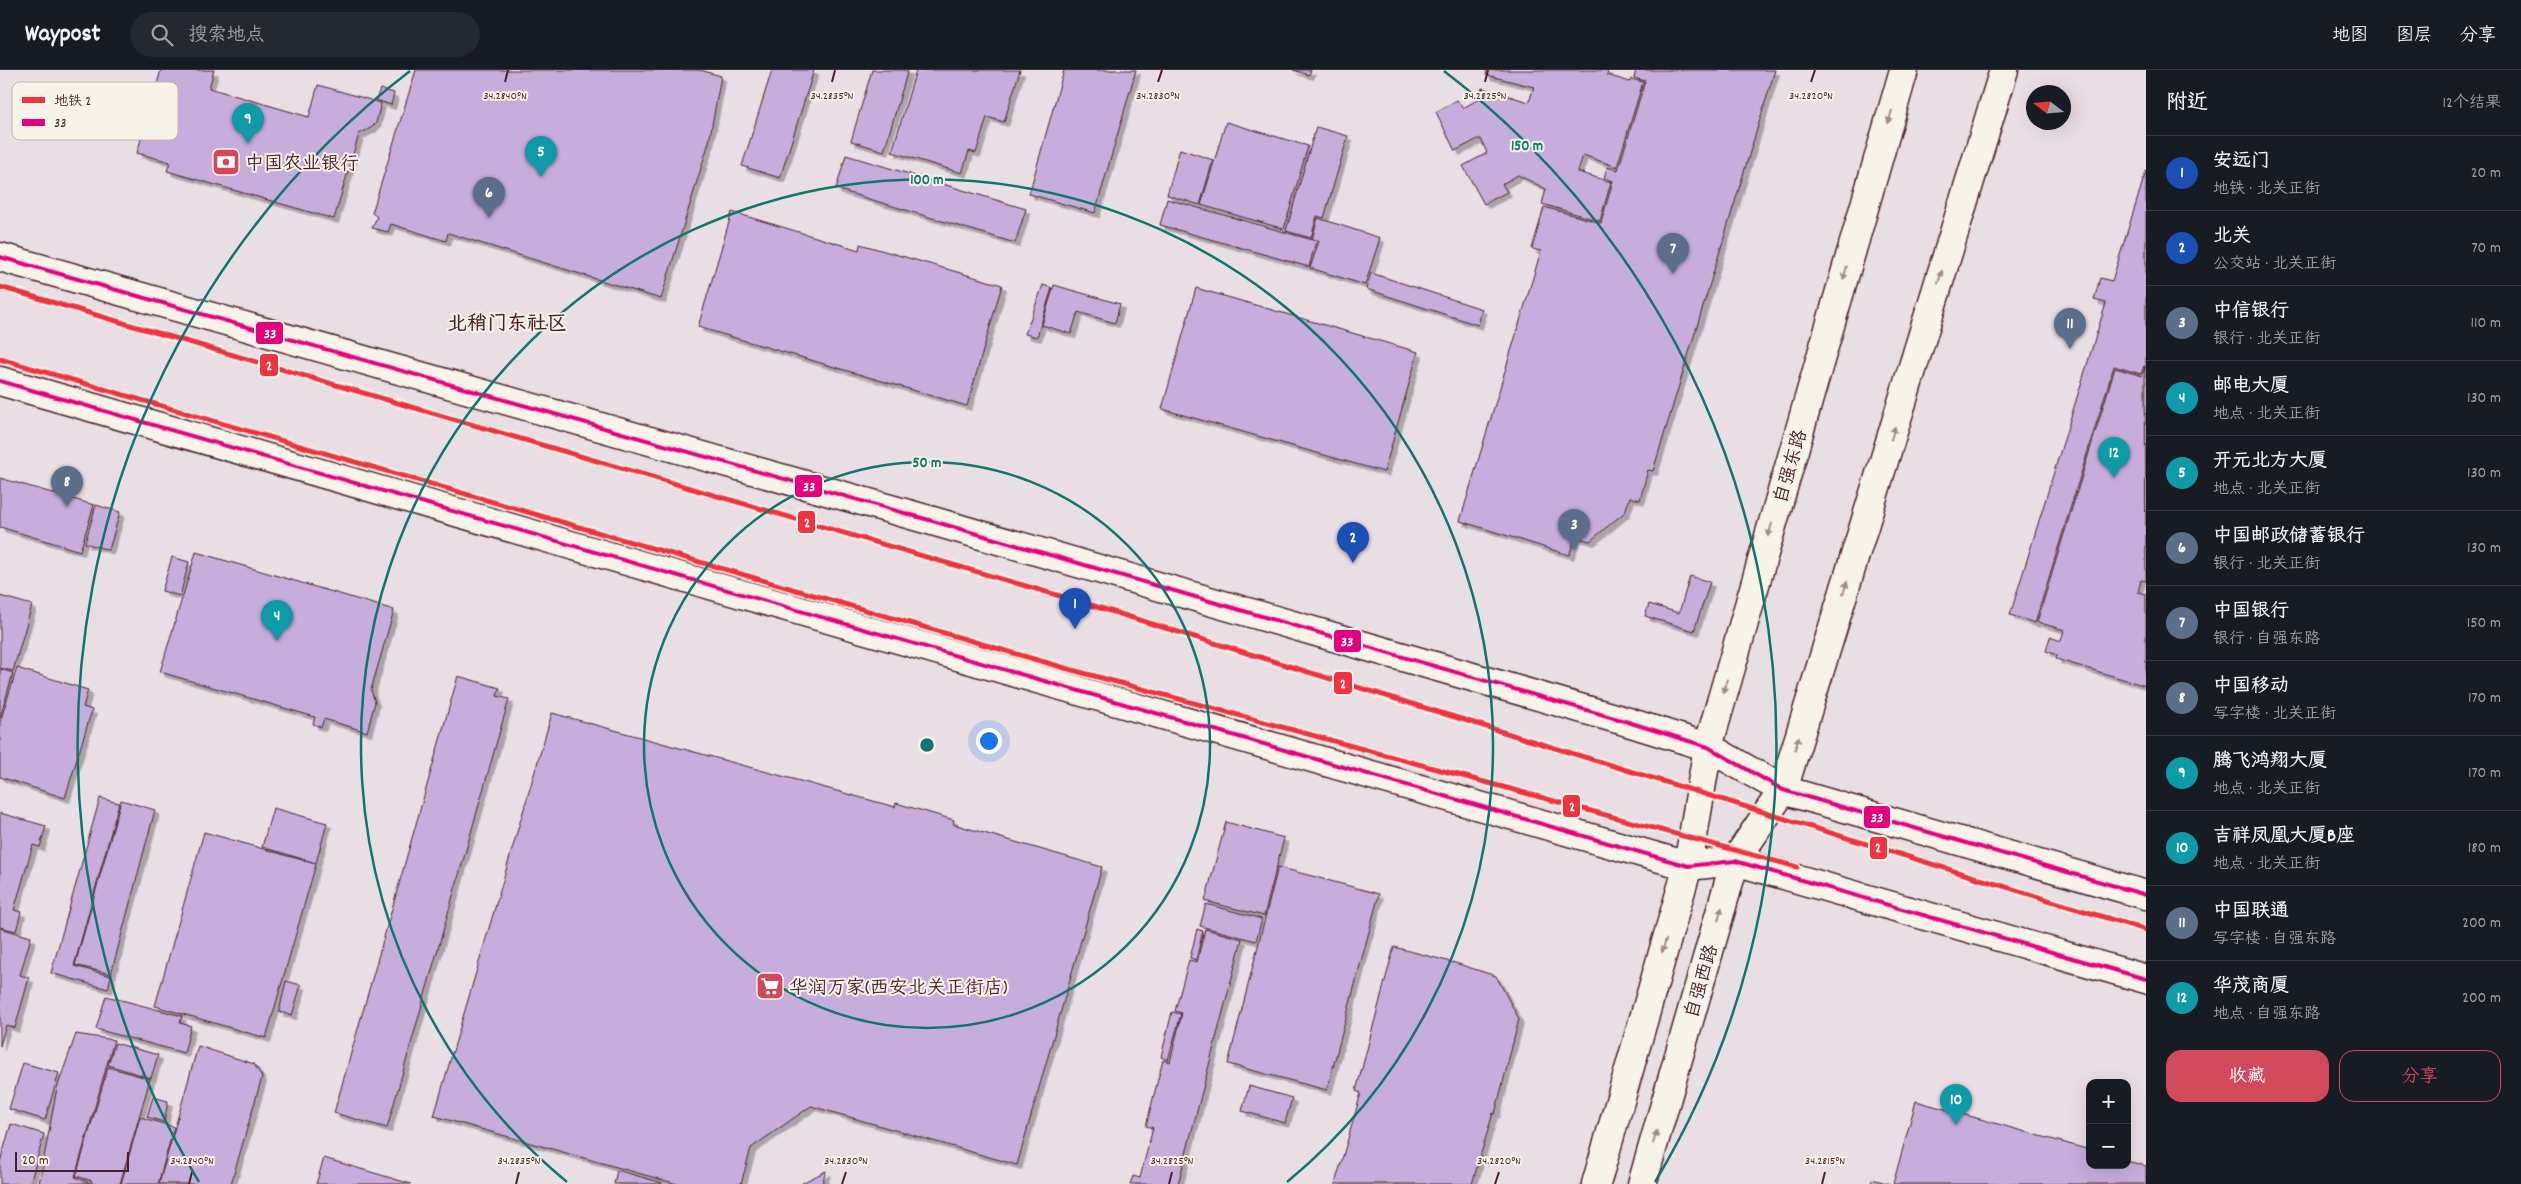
<!DOCTYPE html>
<html lang="zh">
<head>
<meta charset="utf-8">
<style>
	:root { --surface:#171b24; --page:#242831; --text:#f1f3f6; --muted:#9ea1a6; --line:#363941; --accent:#d1495b }
	body { margin:0; font-family:Dekko,"LXGW WenKai TC",sans-serif; background:var(--page); color:var(--text) }
	.controls { position:absolute; right:15px; bottom:15px; display:grid; overflow:hidden; border-radius:10px; box-shadow:0 5px 20px #0002 }
	.controls button { width:45px; height:45px; display:grid; place-items:center; padding:0; border:0; border-bottom:1px solid var(--line); background:var(--surface); color:var(--text); font:25px sans-serif }
	.compass { position:absolute; left:2026px; top:15px; width:45px; height:45px; border-radius:50%; background:var(--surface); box-shadow:0 5px 20px #0002; rotate:286deg }
	.scale { position:absolute; left:15px; bottom:12px; width:114px; box-sizing:border-box; padding-left:5px; border:2px solid #4a1f2b; border-top:0; font-size:14px; line-height:18px; white-space:nowrap; color:#4a1f2b; -webkit-text-stroke:4px #f7f3e8; paint-order:stroke }
	.you { position:absolute; left:988px; top:670px; width:18px; height:18px; margin:-12px; border:4px solid #fff; border-radius:50%; background:#1a73e8; box-shadow:0 0 0 8px #1a73e833 }
	.badge { display:grid; place-items:center; width:32px; height:32px; border-radius:50%; background:var(--accent); color:#fff; font-size:16px; font-weight:700 }
	.pin { position:absolute; translate:-50% -41px; filter:drop-shadow(0 1px 2px #0008) }
	.pin::after { content:''; position:absolute; top:26px; width:18px; height:15px; background:inherit; clip-path:polygon(0 0,100% 0,50% 100%) }
	.list { margin:0; padding:0; list-style:none }
	h2 { display:flex; justify-content:space-between; align-items:center; height:65px; margin:0; padding:0 20px; font-size:21px }
	h2 small { font-size:16px; font-weight:400; color:var(--muted) }
	.list li { display:grid; grid-template-columns:32px 1fr auto; gap:15px; align-items:center; box-sizing:border-box; height:75px; padding:0 20px; border-top:1px solid var(--line) }
	.list b { display:block; font-size:19px; white-space:nowrap }
	.list p { margin:0; font-size:16px; white-space:nowrap; color:var(--muted) }
	.list em { font-size:16px; font-style:normal; color:var(--muted) }
	.actions { display:flex; gap:10px; padding:15px 20px }
	.actions a { flex:1; padding:11px 0; border:1px solid var(--accent); border-radius:15px; text-align:center; font-size:18px; color:var(--accent) }
	.actions .main { background:var(--accent); color:#fff }
	.icon { flex:none; width:28px; height:28px; fill:none; stroke:currentColor; stroke-width:2; stroke-linecap:round; stroke-linejoin:round }
	.map { position:relative; flex:none; width:2146px; height:1114px; overflow:hidden }
	header { display:flex; align-items:center; gap:30px; box-sizing:border-box; height:70px; padding:0 25px; background:var(--surface); border-bottom:1px solid var(--line) }
	header strong { font-size:24px }
	nav { display:flex; gap:28px; margin-inline-start:auto; font-size:18px }
	.search { width:350px; height:45px; background:var(--page); display:flex; align-items:center; gap:12px; box-sizing:border-box; padding:0 18px; border-radius:28px; color:var(--muted); font-size:19px }
	main { display:flex }
	aside { flex:1; background:var(--surface) }
	.map>svg:first-child { display:block }
	.building { fill:#c7addc; stroke:#4a1f2b; filter:url(#shadow) }
	.lines { fill:none; stroke-linecap:round; stroke-linejoin:round }
	.secondary-casing { stroke:#4a1f2b; stroke-width:31 }
	.primary-casing { stroke:#4a1f2b; stroke-width:31 }
	.secondary { stroke:#f7f3e8; stroke-width:28 }
	.primary { stroke:#f7f3e8; stroke-width:28 }
	.bus-1-casing { stroke:#f7f3e8; stroke-width:8 }
	.bus-1 { stroke:#e5007d; stroke-width:4 }
	.metro-1-casing { stroke:#f7f3e8; stroke-width:9 }
	.metro-1 { stroke:#ef3340; stroke-width:5 }
	.oneway { fill:#a0898a }
	.ticks { fill:none; stroke:#4a1f2b; stroke-width:2 }
	.ring { fill:none; stroke:#0f766e; stroke-width:2.5 }
	.labels { text-anchor:middle; stroke-width:4; stroke-linejoin:round; paint-order:stroke }
	.poi-label { font-size:19px; fill:#4a1f2b; stroke:#f7f3e8; text-anchor:start }
	.street-label { font-size:19px; fill:#4a1f2b; stroke:#f7f3e8 }
	.neighbourhood-label { font-size:20px; font-weight:bold; fill:#4a1f2b; stroke:#f7f3e8 }
	.key { fill:#f7f3e8; stroke:#c3b3af; stroke-width:1 }
	.key-label { font-size:14px; fill:#4a1f2b }
	.ticks-label { font-size:12px; text-anchor:middle; fill:#4a1f2b; stroke:#f7f3e8; stroke-width:4; stroke-linejoin:round; paint-order:stroke }
	.centre { fill:#0f766e; stroke:#f7f3e8; stroke-width:2.5 }
	.ring-label { font-size:15px; text-anchor:middle; font-weight:bold; fill:#0f766e; stroke:#f7f3e8; stroke-width:4; stroke-linejoin:round; paint-order:stroke }
	.line-badge { stroke:#f7f3e8; stroke-width:2 }
	.badge-label { font-size:14px; text-anchor:middle; font-weight:bold; fill:#fff }
</style>
</head>
<body>
<header>
<strong>Waypost</strong>
<div class="search"><svg class="icon" aria-label="search" viewBox="0 0 24 24"><circle cx="10" cy="10" r="6"/><path d="M15 15l6 6"/></svg>搜索地点</div>
<nav><a>地图</a><a>图层</a><a>分享</a></nav>
</header>
<main>
<div class="map">
<svg width="2146" height="1114" viewBox="0 0 2146 1114">
	<defs>
		<filter id="shadow"><feDropShadow dx="4.5" dy="4.5" stdDeviation="0" flood-color="#0004"/></filter>
	</defs>
	<rect width="100%" height="100%" fill="#e9dee4"/>
	<filter id="ink" filterUnits="userSpaceOnUse"><feTurbulence type="fractalNoise" baseFrequency=".02" numOctaves="2"/><feDisplacementMap in="SourceGraphic" scale="10" xChannelSelector="R" yChannelSelector="G"/><feConvolveMatrix kernelMatrix="1 2 1 2 8 2 1 2 1" color-interpolation-filters="sRGB"/></filter>
	<g filter="url(#ink)">
		<path class="building" d="M 161,0 L 214,0 L 209,18 L 309,47 L 318,15 L 381,33 L 376,53 L 371,58 L 359,64 L 334,149 L 167,101 L 170,92 L 137,83 Z
			M 416,0 L 700,0 L 721,6 L 709,72 L 661,229 L 448,163 L 446,171 L 391,154 L 388,162 L 372,158 L 377,147 L 372,143 Z
			M 772,0 L 814,0 L 780,108 L 742,96 Z
			M 872,0 L 908,0 L 884,81 L 851,71 Z
			M 916,0 L 1020,0 L 1004,52 L 987,47 L 976,83 L 969,81 L 962,103 L 892,82 Z
			M 1064,0 L 1136,0 L 1095,143 L 1029,124 Z
			M 1293,0 L 1311,0 L 1309,5 Z
			M 1487,0 L 1608,0 L 1607,5 L 1630,12 L 1631,9 L 1643,12 L 1617,97 L 1583,85 L 1578,102 L 1611,112 L 1600,151 L 1542,134 L 1546,119 L 1518,105 L 1502,114 L 1507,122 L 1484,134 L 1463,96 L 1487,83 L 1481,69 L 1478,69 L 1455,81 L 1436,42 L 1457,30 L 1463,38 L 1479,29 L 1482,18 L 1529,32 L 1534,17 L 1486,5 Z
			M 1636,0 L 1775,0 L 1653,401 L 1648,400 L 1640,430 L 1630,427 L 1625,442 L 1590,471 L 1576,467 L 1569,485 L 1460,451 L 1541,181 L 1532,179 L 1544,137 L 1601,153 L 1613,111 L 1604,108 L 1607,97 L 1618,100 L 1645,11 L 1634,8 Z
			M 380,19 L 394,23 L 391,35 L 376,30 Z
			M 1226,52 L 1308,76 L 1284,159 L 1201,135 Z
			M 1316,57 L 1348,66 L 1324,148 L 1317,146 L 1311,168 L 1286,161 Z
			M 1180,79 L 1213,90 L 1200,135 L 1167,125 Z
			M 846,85 L 1026,139 L 1015,173 L 836,119 Z
			M 2146,101 L 2146,297 L 2144,296 L 2141,304 L 2114,296 L 2035,553 L 2010,545 L 2106,233 L 2094,230 L 2100,208 L 2112,211 Z
			M 1167,129 L 1316,171 L 1309,197 L 1160,155 Z
			M 732,142 L 859,180 L 860,174 L 1002,215 L 967,336 L 698,257 Z
			M 1318,148 L 1380,168 L 1365,215 L 1310,198 L 1319,171 L 1312,169 Z
			M 1371,203 L 1482,239 L 1478,255 L 1366,219 Z
			M 1043,215 L 1052,218 L 1037,267 L 1025,264 Z
			M 1054,215 L 1120,234 L 1115,253 L 1078,242 L 1071,264 L 1042,255 Z
			M 1196,218 L 1418,282 L 1384,402 L 1162,339 Z
			M 2145,297 L 2146,511 L 2141,510 L 2138,522 L 2146,524 L 2146,616 L 2056,589 L 2057,585 L 2046,581 L 2050,567 L 2061,571 L 2064,560 L 2037,552 L 2115,298 L 2142,306 Z
			M 0,408 L 94,435 L 80,481 L 0,457 Z
			M 96,435 L 120,442 L 109,480 L 85,473 Z
			M 196,482 L 394,540 L 371,620 L 375,632 L 367,662 L 324,649 L 321,657 L 313,654 L 315,647 L 160,602 Z
			M 172,487 L 189,492 L 180,526 L 162,521 Z
			M 1690,506 L 1710,512 L 1694,561 L 1645,546 L 1649,534 L 1679,543 Z
			M 0,526 L 32,535 L 13,601 L 0,598 Z
			M 17,598 L 88,620 L 83,637 L 92,640 L 65,728 L 0,707 L 0,652 Z
			M 0,599 L 13,603 L 0,648 Z
			M 458,606 L 500,618 L 497,626 L 509,629 L 387,1058 L 334,1043 Z
			M 552,643 L 895,737 L 896,733 L 954,750 L 953,754 L 1102,797 L 1017,1095 L 811,1036 L 751,1078 L 741,1114 L 677,1114 L 434,1046 Z
			M 100,728 L 119,733 L 74,896 L 111,906 L 108,919 L 51,903 Z
			M 121,730 L 155,740 L 111,904 L 75,895 Z
			M 273,738 L 327,753 L 316,793 L 262,777 Z
			M 0,743 L 46,756 L 40,777 L 33,775 L 14,840 L 21,842 L 16,861 L 0,857 Z
			M 1226,752 L 1284,768 L 1264,846 L 1205,831 Z
			M 204,762 L 316,794 L 266,968 L 155,936 Z
			M 1278,797 L 1379,824 L 1327,1020 L 1228,994 Z
			M 1206,834 L 1262,849 L 1256,871 L 1200,856 Z
			M 0,858 L 31,867 L 20,905 L 29,908 L 15,958 L 6,955 L 0,976 Z
			M 1197,859 L 1203,861 L 1196,890 L 1190,888 Z
			M 1205,859 L 1242,869 L 1178,1114 L 1130,1114 L 1133,1106 L 1140,1108 L 1153,1058 L 1146,1056 L 1163,990 L 1170,992 L 1182,943 L 1175,941 L 1189,890 L 1197,892 Z
			M 1394,877 L 1455,893 L 1496,906 L 1519,949 L 1495,1044 L 1493,1043 L 1472,1114 L 1335,1114 L 1361,1023 L 1356,1021 Z
			M 286,911 L 301,915 L 292,945 L 279,942 Z
			M 106,926 L 182,946 L 180,953 L 191,956 L 184,983 L 96,959 Z
			M 1172,942 L 1181,944 L 1168,990 L 1161,987 Z
			M 76,964 L 114,970 L 75,1107 L 90,1113 L 39,1114 L 57,1018 Z
			M 115,973 L 158,985 L 151,1008 L 108,995 Z
			M 198,976 L 254,994 L 262,1007 L 231,1114 L 159,1114 Z
			M 23,993 L 59,1003 L 45,1050 L 9,1039 Z
			M 108,997 L 150,1009 L 120,1114 L 91,1114 L 92,1111 L 76,1106 Z
			M 1249,1016 L 1292,1028 L 1285,1053 L 1242,1041 Z
			M 153,1027 L 168,1031 L 164,1052 L 147,1047 Z
			M 1916,1031 L 2090,1080 L 2090,1095 L 2127,1095 L 2127,1091 L 2146,1096 L 2146,1114 L 1893,1114 Z
			M 140,1047 L 174,1057 L 158,1114 L 121,1114 Z
			M 11,1054 L 44,1064 L 30,1114 L 0,1114 L 0,1092 Z
			M 324,1088 L 411,1114 L 316,1114 Z
			M 617,1100 L 662,1113 L 662,1114 L 614,1114 Z
			M 826,1101 L 822,1114 L 802,1114 L 802,1113 Z
			M 1872,1109 L 1890,1114 L 1871,1114 Z"/>
		<g class="lines">
			<defs>
				<path id="secondary" d="M 1596,1114 L 1688,796 L 1708,677 L 1904,0
					M 1642,1114 L 1735,791 L 1783,720 L 2004,0"/>
				<path id="primary" d="M 0,187 L 929,450 L 1628,652 L 1708,677 L 1783,720 L 2146,825
					M 0,311 L 1688,796 L 1735,791 L 2146,909"/>
			</defs>
			<use href="#secondary" class="secondary-casing"/>
			<use href="#primary" class="primary-casing"/>
			<use href="#secondary" class="secondary"/>
			<use href="#primary" class="primary"/>
			<defs>
				<path id="bus-1" d="M 0,187 L 929,450 L 1628,652 L 1708,677 L 1783,720 L 2146,825
					M 0,311 L 1688,796 L 1735,791 L 2146,909"/>
			</defs>
			<use href="#bus-1" class="bus-1-casing"/>
			<use href="#bus-1" class="bus-1"/>
			<defs>
				<path id="metro-1" d="M 0,217 L 1084,533 L 2146,860
					M 0,289 L 1065,598 L 1797,797"/>
			</defs>
			<use href="#metro-1" class="metro-1-casing"/>
			<use href="#metro-1" class="metro-1"/>
		</g>
		<defs><path id="oneway-solid" d="M-6-.8H1V-3.2L6.5 0L1 3.2V.8H-6Z" transform="scale(1.25)"/></defs>
		<g class="oneway">
			<use href="#oneway-solid" transform="translate(1890 47) rotate(106)"/>
			<use href="#oneway-solid" transform="translate(1845 203) rotate(106)"/>
			<use href="#oneway-solid" transform="translate(1940 207) rotate(-73)"/>
			<use href="#oneway-solid" transform="translate(1893 363) rotate(-73)"/>
			<use href="#oneway-solid" transform="translate(1770 460) rotate(106)"/>
			<use href="#oneway-solid" transform="translate(1845 518) rotate(-73)"/>
			<use href="#oneway-solid" transform="translate(1725 616) rotate(106)"/>
			<use href="#oneway-solid" transform="translate(1797 673) rotate(-73)"/>
			<use href="#oneway-solid" transform="translate(1720 844) rotate(-74)"/>
			<use href="#oneway-solid" transform="translate(1664 876) rotate(106)"/>
			<use href="#oneway-solid" transform="translate(1655 1067) rotate(-74)"/>
		</g>
	</g>
	<path class="ticks" d="M 505,12 L 508,0M 832,12 L 835,0M 1158,12 L 1162,0M 1485,12 L 1488,0M 1811,12 L 1815,0M 189,1114 L 192,1102M 516,1114 L 519,1102M 842,1114 L 846,1102M 1169,1114 L 1172,1102M 1495,1114 L 1499,1102M 1822,1114 L 1825,1102"/>
	<g class="ring">
		<circle cx="927" cy="675" r="283"/>
		<path d="M567 1112A566 566 0 1 1 1287 1112"/>
		<path d="M199 1112A849 849 0 0 1 410 1M1444 1A849 849 0 0 1 1655 1112"/>
	</g>
	<defs>
		<symbol id="bank-square" viewBox="-11 -11 22 22"><rect x="-9" y="-9" width="18" height="18" rx="4" fill="#d1495b" stroke="#f7f3e8"/><path d="M-6-4H6V4H-6ZM0-2.3a2.3 2.3 0 1 0 0 4.6a2.3 2.3 0 1 0 0-4.6Z" fill="#fff"/></symbol>
		<symbol id="supermarket-square" viewBox="-11 -11 22 22"><rect x="-9" y="-9" width="18" height="18" rx="4" fill="#d1495b" stroke="#f7f3e8"/><path d="M-6-5.5h2.5l.6 2H6L4.5 2H-2.5L-4.4-4H-6ZM-1.5 3.2a1.3 1.3 0 1 0 .1 0ZM3 3.2a1.3 1.3 0 1 0 .1 0Z" fill="#fff"/></symbol>
	</defs>
	<g fill-rule="evenodd">
		<use href="#bank-square" x="210" y="76" width="32" height="32"/>
		<use href="#supermarket-square" x="754" y="900" width="32" height="32"/>
	</g>
	<g class="labels">
		<g class="poi-label">
			<text x="245" y="99">中国农业银行</text>
			<text x="789" y="923">华润万家(西安北关正街店)</text>
		</g>
		<g class="street-label">
			<text transform="translate(1789 396) rotate(-74)" y="7">自强东路</text>
			<text transform="translate(1700 911) rotate(-74)" y="7">自强西路</text>
		</g>
		<g class="neighbourhood-label">
			<text x="507" y="259">北稍门东社区</text>
		</g>
	</g>
	<rect x="12" y="12" width="166" height="58" rx="8" class="key"/>
	<rect x="22" y="27" width="23" height="6" fill="#ef3340"/>
	<rect x="22" y="49" width="23" height="7" fill="#e5007d"/>
	<g class="key-label">
		<text x="54" y="35">地铁 2</text>
		<text x="54" y="57">33</text>
	</g>
	<g class="ticks-label">
		<text x="505" y="29">34.2840°N</text>
		<text x="832" y="29">34.2835°N</text>
		<text x="1158" y="29">34.2830°N</text>
		<text x="1485" y="29">34.2825°N</text>
		<text x="1811" y="29">34.2820°N</text>
		<text x="192" y="1094">34.2840°N</text>
		<text x="519" y="1094">34.2835°N</text>
		<text x="846" y="1094">34.2830°N</text>
		<text x="1172" y="1094">34.2825°N</text>
		<text x="1499" y="1094">34.2820°N</text>
		<text x="1825" y="1094">34.2815°N</text>
	</g>
	<circle cx="927" cy="675" r="8" class="centre"/>
	<g class="ring-label">
		<text x="1527" y="80">150 m</text>
		<text x="927" y="114">100 m</text>
		<text x="927" y="397">50 m</text>
	</g>
	<g class="line-badge">
		<rect x="255" y="251" width="29" height="24" rx="5" fill="#e5007d"/>
		<rect x="259" y="283" width="20" height="24" rx="5" fill="#ef3340"/>
		<rect x="794" y="404" width="29" height="24" rx="5" fill="#e5007d"/>
		<rect x="797" y="440" width="19" height="24" rx="5" fill="#ef3340"/>
		<rect x="1333" y="559" width="29" height="24" rx="5" fill="#e5007d"/>
		<rect x="1333" y="601" width="20" height="24" rx="5" fill="#ef3340"/>
		<rect x="1562" y="724" width="19" height="24" rx="5" fill="#ef3340"/>
		<rect x="1863" y="735" width="28" height="24" rx="5" fill="#e5007d"/>
		<rect x="1869" y="766" width="19" height="24" rx="5" fill="#ef3340"/>
	</g>
	<g class="badge-label">
		<text x="270" y="268">33</text>
		<text x="269" y="300">2</text>
		<text x="809" y="421">33</text>
		<text x="807" y="457">2</text>
		<text x="1347" y="576">33</text>
		<text x="1343" y="618">2</text>
		<text x="1572" y="741">2</text>
		<text x="1877" y="752">33</text>
		<text x="1878" y="782">2</text>
	</g>
</svg>
<div class="controls">
<button>+</button>
<button>−</button>
</div>
<svg class="compass" viewBox="-18 -18 36 36"><path d="M0-13l5 13h-10z" fill="#e53935"/><path d="M0 13l5-13h-10z" fill="#9ea1a6"/></svg>
<div class="scale">20 m</div>
<div class="you"></div>
<div class="pin badge" style="left:1075px;top:559px;background:#1a4fb4">1</div>
<div class="pin badge" style="left:1353px;top:493px;background:#1a4fb4">2</div>
<div class="pin badge" style="left:1574px;top:480px;background:#5c6f8a">3</div>
<div class="pin badge" style="left:277px;top:571px;background:#0f9aa8">4</div>
<div class="pin badge" style="left:541px;top:107px;background:#0f9aa8">5</div>
<div class="pin badge" style="left:489px;top:148px;background:#5c6f8a">6</div>
<div class="pin badge" style="left:1673px;top:204px;background:#5c6f8a">7</div>
<div class="pin badge" style="left:67px;top:437px;background:#5c6f8a">8</div>
<div class="pin badge" style="left:248px;top:74px;background:#0f9aa8">9</div>
<div class="pin badge" style="left:1956px;top:1055px;background:#0f9aa8">10</div>
<div class="pin badge" style="left:2070px;top:279px;background:#5c6f8a">11</div>
<div class="pin badge" style="left:2114px;top:408px;background:#0f9aa8">12</div>
</div>
<aside>
<h2>附近<small>12个结果</small></h2>
<ul class="list">
<li><span class="badge" style="background:#1a4fb4">1</span><div><b>安远门</b><p>地铁 · 北关正街</p></div><em>20 m</em></li>
<li><span class="badge" style="background:#1a4fb4">2</span><div><b>北关</b><p>公交站 · 北关正街</p></div><em>70 m</em></li>
<li><span class="badge" style="background:#5c6f8a">3</span><div><b>中信银行</b><p>银行 · 北关正街</p></div><em>110 m</em></li>
<li><span class="badge" style="background:#0f9aa8">4</span><div><b>邮电大厦</b><p>地点 · 北关正街</p></div><em>130 m</em></li>
<li><span class="badge" style="background:#0f9aa8">5</span><div><b>开元北方大厦</b><p>地点 · 北关正街</p></div><em>130 m</em></li>
<li><span class="badge" style="background:#5c6f8a">6</span><div><b>中国邮政储蓄银行</b><p>银行 · 北关正街</p></div><em>130 m</em></li>
<li><span class="badge" style="background:#5c6f8a">7</span><div><b>中国银行</b><p>银行 · 自强东路</p></div><em>150 m</em></li>
<li><span class="badge" style="background:#5c6f8a">8</span><div><b>中国移动</b><p>写字楼 · 北关正街</p></div><em>170 m</em></li>
<li><span class="badge" style="background:#0f9aa8">9</span><div><b>腾飞鸿翔大厦</b><p>地点 · 北关正街</p></div><em>170 m</em></li>
<li><span class="badge" style="background:#0f9aa8">10</span><div><b>吉祥凤凰大厦B座</b><p>地点 · 北关正街</p></div><em>180 m</em></li>
<li><span class="badge" style="background:#5c6f8a">11</span><div><b>中国联通</b><p>写字楼 · 自强东路</p></div><em>200 m</em></li>
<li><span class="badge" style="background:#0f9aa8">12</span><div><b>华茂商厦</b><p>地点 · 自强东路</p></div><em>200 m</em></li>
</ul>
<div class="actions"><a class="main">收藏</a><a>分享</a></div>
</aside>
</main>
</body>
</html>
